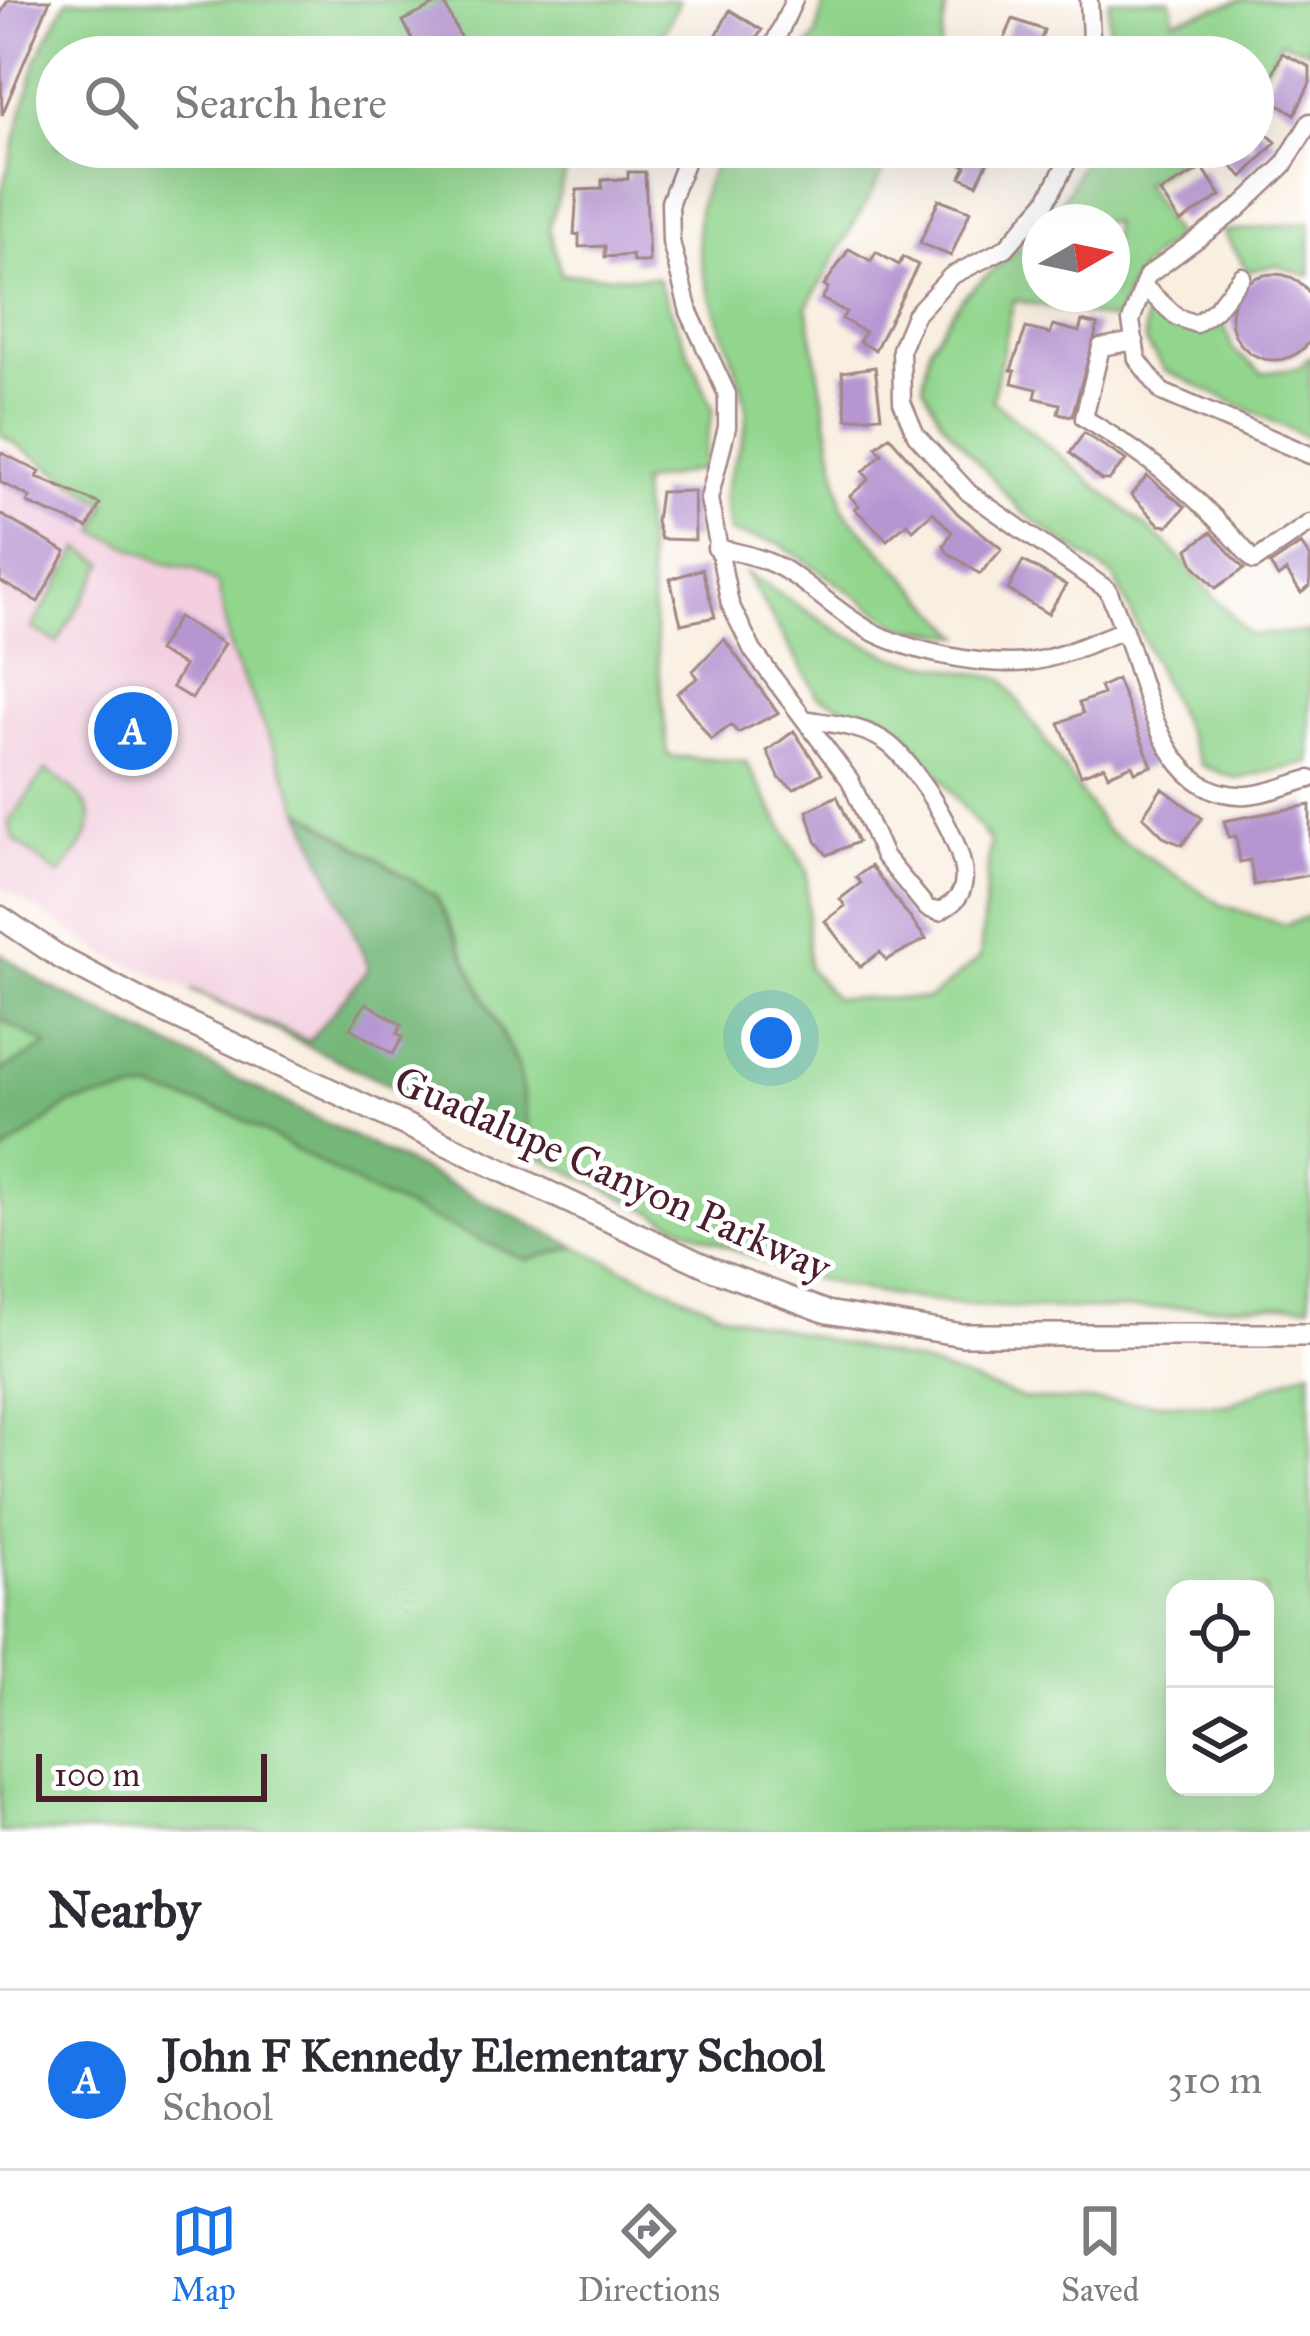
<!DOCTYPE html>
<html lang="en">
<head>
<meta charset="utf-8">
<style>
	:root { --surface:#fff; --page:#f7f7f7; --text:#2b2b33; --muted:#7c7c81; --line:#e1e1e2; --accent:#1a73e8 }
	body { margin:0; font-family:"IM FELL Great Primer",serif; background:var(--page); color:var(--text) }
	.controls { position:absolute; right:36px; bottom:36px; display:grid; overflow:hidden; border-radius:24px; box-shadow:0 12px 48px #0002 }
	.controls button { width:108px; height:108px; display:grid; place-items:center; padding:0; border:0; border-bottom:3px solid var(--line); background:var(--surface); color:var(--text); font:60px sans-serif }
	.compass { position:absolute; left:1022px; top:204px; width:108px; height:108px; border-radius:50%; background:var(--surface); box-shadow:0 12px 48px #0002; rotate:81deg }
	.scale { position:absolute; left:36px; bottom:30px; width:231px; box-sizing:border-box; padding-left:12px; border:6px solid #4a1f2b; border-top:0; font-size:33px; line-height:42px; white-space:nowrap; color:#4a1f2b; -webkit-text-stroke:9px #fff; paint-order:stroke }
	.you { position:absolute; left:771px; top:1038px; width:42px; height:42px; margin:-30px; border:9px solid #fff; border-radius:50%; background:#1a73e8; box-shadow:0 0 0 18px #1a73e833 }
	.badge { display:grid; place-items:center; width:78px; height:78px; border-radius:50%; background:var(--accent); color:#fff; font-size:39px; font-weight:700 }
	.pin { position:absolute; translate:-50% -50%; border:6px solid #fff; box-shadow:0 3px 12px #0006 }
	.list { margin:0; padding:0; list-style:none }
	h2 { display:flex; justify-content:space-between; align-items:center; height:156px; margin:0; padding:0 48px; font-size:51px }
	h2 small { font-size:39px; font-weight:400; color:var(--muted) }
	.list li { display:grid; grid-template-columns:78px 1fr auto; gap:36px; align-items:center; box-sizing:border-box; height:180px; padding:0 48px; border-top:3px solid var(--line) }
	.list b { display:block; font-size:45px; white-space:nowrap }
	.list p { margin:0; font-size:39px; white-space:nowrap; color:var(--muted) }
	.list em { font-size:39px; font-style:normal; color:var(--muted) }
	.icon { flex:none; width:66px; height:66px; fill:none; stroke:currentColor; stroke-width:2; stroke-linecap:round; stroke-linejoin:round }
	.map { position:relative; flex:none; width:1310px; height:1832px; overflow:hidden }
	.search { position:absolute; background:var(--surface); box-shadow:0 12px 48px #0002; left:36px; right:36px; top:36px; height:132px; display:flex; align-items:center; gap:30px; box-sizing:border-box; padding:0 42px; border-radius:66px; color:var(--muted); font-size:45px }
	.sheet { height:336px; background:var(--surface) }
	nav { display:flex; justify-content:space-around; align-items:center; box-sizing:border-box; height:168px; border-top:3px solid var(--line); background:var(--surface); font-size:33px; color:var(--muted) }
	nav a { display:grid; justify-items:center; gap:6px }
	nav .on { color:var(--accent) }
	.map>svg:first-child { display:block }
	.built { fill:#f3cfdf }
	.green { fill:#92d68e; stroke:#6e7a5c; stroke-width:3; fill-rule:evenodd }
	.forest { fill:#75b779; stroke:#606b52; stroke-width:3 }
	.building { fill:#b695d1 }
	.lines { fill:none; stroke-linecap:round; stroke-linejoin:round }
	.minor-casing { stroke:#a28786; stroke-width:21 }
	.major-casing { stroke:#a28786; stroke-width:26 }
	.minor { stroke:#fff; stroke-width:16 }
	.major { stroke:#fff; stroke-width:21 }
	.labels { text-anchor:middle; stroke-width:10; stroke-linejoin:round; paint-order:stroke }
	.street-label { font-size:42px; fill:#4a1f2b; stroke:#fff }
</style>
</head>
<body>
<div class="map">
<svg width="1310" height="1832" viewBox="0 0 1310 1832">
	<rect width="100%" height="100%" fill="#fff"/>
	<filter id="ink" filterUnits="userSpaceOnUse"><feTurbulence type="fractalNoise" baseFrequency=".00833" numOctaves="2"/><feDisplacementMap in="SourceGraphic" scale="24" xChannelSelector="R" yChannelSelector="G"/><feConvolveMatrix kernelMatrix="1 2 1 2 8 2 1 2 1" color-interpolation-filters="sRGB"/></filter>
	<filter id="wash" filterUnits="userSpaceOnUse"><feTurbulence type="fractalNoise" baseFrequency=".004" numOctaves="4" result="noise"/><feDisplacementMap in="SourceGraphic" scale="48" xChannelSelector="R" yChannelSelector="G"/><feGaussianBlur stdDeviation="2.7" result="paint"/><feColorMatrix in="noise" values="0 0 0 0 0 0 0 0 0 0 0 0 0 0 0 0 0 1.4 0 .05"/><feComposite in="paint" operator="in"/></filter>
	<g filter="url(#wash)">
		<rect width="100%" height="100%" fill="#f9efe1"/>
		<path class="built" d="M 0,445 L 209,560 L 231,651 L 370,968 L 310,1041 L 108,955 L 0,886 Z"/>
		<path class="green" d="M 67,0 L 680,0 L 662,36 L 634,57 L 57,57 L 57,147 L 573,147 L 549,227 L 561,274 L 657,278 L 713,409 L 701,469 L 640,483 L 668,756 L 746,762 L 807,871 L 808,967 L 834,998 L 929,999 L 980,958 L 990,841 L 904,731 L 818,696 L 745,572 L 840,632 L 897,658 L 1003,679 L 1106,830 L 1222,905 L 1285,925 L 1310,916 L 1310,1305 C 1131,1305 936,1328 765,1262 C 686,1232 610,1190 533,1154 L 518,1068 L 436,896 L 301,810 L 231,651 L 218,585 L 195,569 L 164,563 L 96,531 L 107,504 L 0,434 L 0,198 L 37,58 Z
			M 824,0 L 947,0 L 939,57 L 800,57 L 817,35 Z
			M 1109,0 L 1171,0 L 1174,20 L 1243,0 L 1310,0 L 1310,51 L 1281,41 L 1253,92 L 1253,57 L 1108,57 Z
			M 728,147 L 897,147 L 807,307 L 843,510 L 962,636 L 901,627 L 779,543 L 730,533 C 729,522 724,508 725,497 C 726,468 751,436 746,408 C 731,319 657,233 728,147 Z
			M 1088,147 L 1200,147 L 1144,183 L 1176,238 C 1145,259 1125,282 1119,321 L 1014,300 L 992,400 L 1168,545 L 1249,635 L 1310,632 L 1310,763 L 1237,779 L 1201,765 L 1115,578 L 1022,512 L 941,420 L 923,385 L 930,345 L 962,298 L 1040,229 L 1040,294 L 1112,294 L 1112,222 L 1045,222 L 1070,188 Z
			M 1310,222 L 1310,276 L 1276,265 L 1249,271 L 1223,232 Z
			M 1145,306 L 1190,331 L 1222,318 L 1233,350 L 1262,373 L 1299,368 L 1310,356 L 1310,439 L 1165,370 L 1145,342 Z
			M 80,548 L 105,563 L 57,643 L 32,628 Z
			M 46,770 C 104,811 103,821 59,875 L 13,839 L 9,822 Z
			M 0,1019 L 49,1045 L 0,1072 Z
			M 152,1090 L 230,1113 L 373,1193 L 526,1260 L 577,1247 L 727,1315 L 920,1363 L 1024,1399 L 1228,1405 L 1310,1369 L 1310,1832 L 0,1832 L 0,1155 L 71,1103 ZM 1175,1589 L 1265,1589 L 1265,1787 L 1175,1787 Z"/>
		<path class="forest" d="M 301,810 L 436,896 L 518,1068 L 533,1154 L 191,990 L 309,1041 L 369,968 Z
			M 0,953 L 45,984 L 577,1247 L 526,1260 L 373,1193 L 230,1113 L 152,1090 L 71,1103 L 0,1155 L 0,1072 L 48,1045 L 0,1019 Z"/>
		<g id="blocks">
			<path class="building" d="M 8,0 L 50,0 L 2,115 L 0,15 Z
				M 443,1 L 465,47 L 444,57 L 421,57 L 403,21 Z
				M 730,10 L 762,30 L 745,57 L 717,57 L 708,51 Z
				M 1013,19 L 1044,30 L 1036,57 L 997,57 Z
				M 1282,53 L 1310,67 L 1310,83 L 1295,114 L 1264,95 Z
				M 1253,122 L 1276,142 L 1243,177 L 1211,147 L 1253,147 Z
				M 925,147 L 995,147 L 977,184 L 961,177 L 966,166 Z
				M 1203,168 L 1221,196 L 1180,222 L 1160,192 Z
				M 628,172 L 645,172 L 649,262 L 633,262 L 632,255 L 605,257 L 605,246 L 579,247 L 579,234 L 574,235 L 577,190 L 602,189 L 602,180 L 628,179 Z
				M 939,199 L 970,211 L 951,256 L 920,243 Z
				M 849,249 L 871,261 L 876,252 L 899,265 L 903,257 L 918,265 L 875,350 L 859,342 L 865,332 L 842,319 L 846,312 L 822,299 L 828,288 L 824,286 Z
				M1231 317a43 43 0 1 1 86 0a43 43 0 1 1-86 0Z
				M 1082,321 L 1098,325 L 1072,416 L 1058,413 L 1060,404 L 1035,398 L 1037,389 L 1012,383 L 1015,371 L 1011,370 L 1026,328 L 1050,334 L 1053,325 L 1079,332 Z
				M 875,367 L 881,416 L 847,419 L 842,372 Z
				M 1084,433 L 1126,460 L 1109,480 L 1101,480 L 1070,453 Z
				M 889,436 L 958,514 L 1002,549 L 980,574 L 947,552 L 944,545 L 952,532 L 933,512 L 913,530 L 907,523 L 887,540 L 855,509 L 859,506 L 850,496 L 869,479 L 863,472 L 882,454 L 876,447 Z
				M 0,452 L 40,472 L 37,477 L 100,504 L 88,528 L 27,503 L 30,497 L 0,482 Z
				M 1147,476 L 1185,507 L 1168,526 L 1160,525 L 1131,495 Z
				M 694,491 L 695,540 L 661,539 L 656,522 L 660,492 Z
				M 0,514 L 66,552 L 38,602 L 0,581 Z
				M 1211,532 L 1244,569 L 1216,588 L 1194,565 L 1188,549 Z
				M 1301,544 L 1310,557 L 1310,586 L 1301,593 L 1286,571 L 1278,577 L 1270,565 Z
				M 1023,561 L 1066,585 L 1048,614 L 1008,590 Z
				M 702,569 L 715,617 L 681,624 L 670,579 Z
				M 178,617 L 224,644 L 192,699 L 172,687 L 184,666 L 158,651 Z
				M 724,639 L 778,713 L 738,733 L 731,725 L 711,740 L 677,693 L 698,678 L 693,671 Z
				M 1117,679 L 1152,766 L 1135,772 L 1132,765 L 1108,775 L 1104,766 L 1081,775 L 1059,723 L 1083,713 L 1079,703 L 1103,694 L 1100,687 Z
				M 794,731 L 822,773 L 794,789 L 780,779 L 767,751 Z
				M 1162,788 L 1202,818 L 1182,845 L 1165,838 L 1143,816 Z
				M 837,796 L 858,842 L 827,855 L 816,841 L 807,811 Z
				M 1310,805 L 1310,875 L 1254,885 L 1250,860 L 1240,862 L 1236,836 L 1229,837 L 1224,821 Z
				M 871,866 L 926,939 L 886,960 L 880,952 L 860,967 L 825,921 L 845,906 L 840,899 L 861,883 L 856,877 Z
				M 366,1003 L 402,1025 L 397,1033 L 403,1037 L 393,1054 L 350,1028 Z"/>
		</g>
	</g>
	<g filter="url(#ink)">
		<use href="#blocks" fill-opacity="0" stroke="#a28786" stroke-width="3"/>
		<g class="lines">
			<defs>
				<path id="minor" d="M 1089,0 L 1092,57
					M 768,57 L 794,0
					M 1310,122 L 1283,166 L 1238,209 L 1147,276 L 1131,321 L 1137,359 L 1162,392 L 1310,455
					M 691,147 L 670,202 L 671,242 L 689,312 L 727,394 L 727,427 L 709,499 L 730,604 L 753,651 L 850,780 L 884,856 L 927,908 L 939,912 C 951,904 960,900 963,885 C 971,852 916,766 890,745 C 868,727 835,724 809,720
					M 1075,147 L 1046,202 L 1006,248 L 951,276 L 915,315 L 901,349 L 902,402 L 916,435 L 969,493 L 1108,590 L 1124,630
					M 1143,286 L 1177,317 L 1196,324 L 1215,310 L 1242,276
					M 1135,341 L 1101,347 L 1084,418 C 1154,460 1201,498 1254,561 L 1310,523
					M 716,548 C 801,562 802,590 867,629 C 906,651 983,667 1028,662 C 1061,658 1094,641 1124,630 C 1147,690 1163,800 1247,795 C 1267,794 1290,784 1310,779"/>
				<path id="major" d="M 0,917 L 61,958 L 150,1005 L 712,1269 L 827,1312 L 962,1335 L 1310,1335"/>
			</defs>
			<use href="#minor" class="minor-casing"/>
			<use href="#major" class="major-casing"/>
			<use href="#minor" class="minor"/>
			<use href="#major" class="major"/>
		</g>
	</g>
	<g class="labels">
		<g class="street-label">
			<text transform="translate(613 1173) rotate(24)" y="15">Guadalupe Canyon Parkway</text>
		</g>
	</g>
</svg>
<div class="controls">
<button><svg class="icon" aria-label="locate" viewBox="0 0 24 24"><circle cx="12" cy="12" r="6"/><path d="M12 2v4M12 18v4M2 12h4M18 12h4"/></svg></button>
<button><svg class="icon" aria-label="layers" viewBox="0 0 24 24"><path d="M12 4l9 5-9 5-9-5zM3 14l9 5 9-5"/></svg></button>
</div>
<svg class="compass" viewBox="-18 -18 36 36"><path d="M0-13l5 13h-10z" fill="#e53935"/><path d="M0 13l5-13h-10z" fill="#7c7c81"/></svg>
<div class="scale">100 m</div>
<div class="you"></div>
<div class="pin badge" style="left:133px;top:731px">A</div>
<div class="search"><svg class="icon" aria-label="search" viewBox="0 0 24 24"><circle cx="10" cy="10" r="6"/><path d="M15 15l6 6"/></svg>Search here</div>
</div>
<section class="sheet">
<h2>Nearby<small></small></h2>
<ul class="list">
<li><span class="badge">A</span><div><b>John F Kennedy Elementary School</b><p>School</p></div><em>310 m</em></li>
</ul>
</section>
<nav>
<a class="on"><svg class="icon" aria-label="map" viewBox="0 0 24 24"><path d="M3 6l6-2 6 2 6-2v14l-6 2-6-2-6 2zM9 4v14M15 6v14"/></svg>Map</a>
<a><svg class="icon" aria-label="directions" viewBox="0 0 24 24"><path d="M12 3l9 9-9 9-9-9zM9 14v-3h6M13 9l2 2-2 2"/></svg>Directions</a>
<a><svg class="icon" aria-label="saved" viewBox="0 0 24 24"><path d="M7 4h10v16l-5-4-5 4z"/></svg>Saved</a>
</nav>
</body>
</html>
